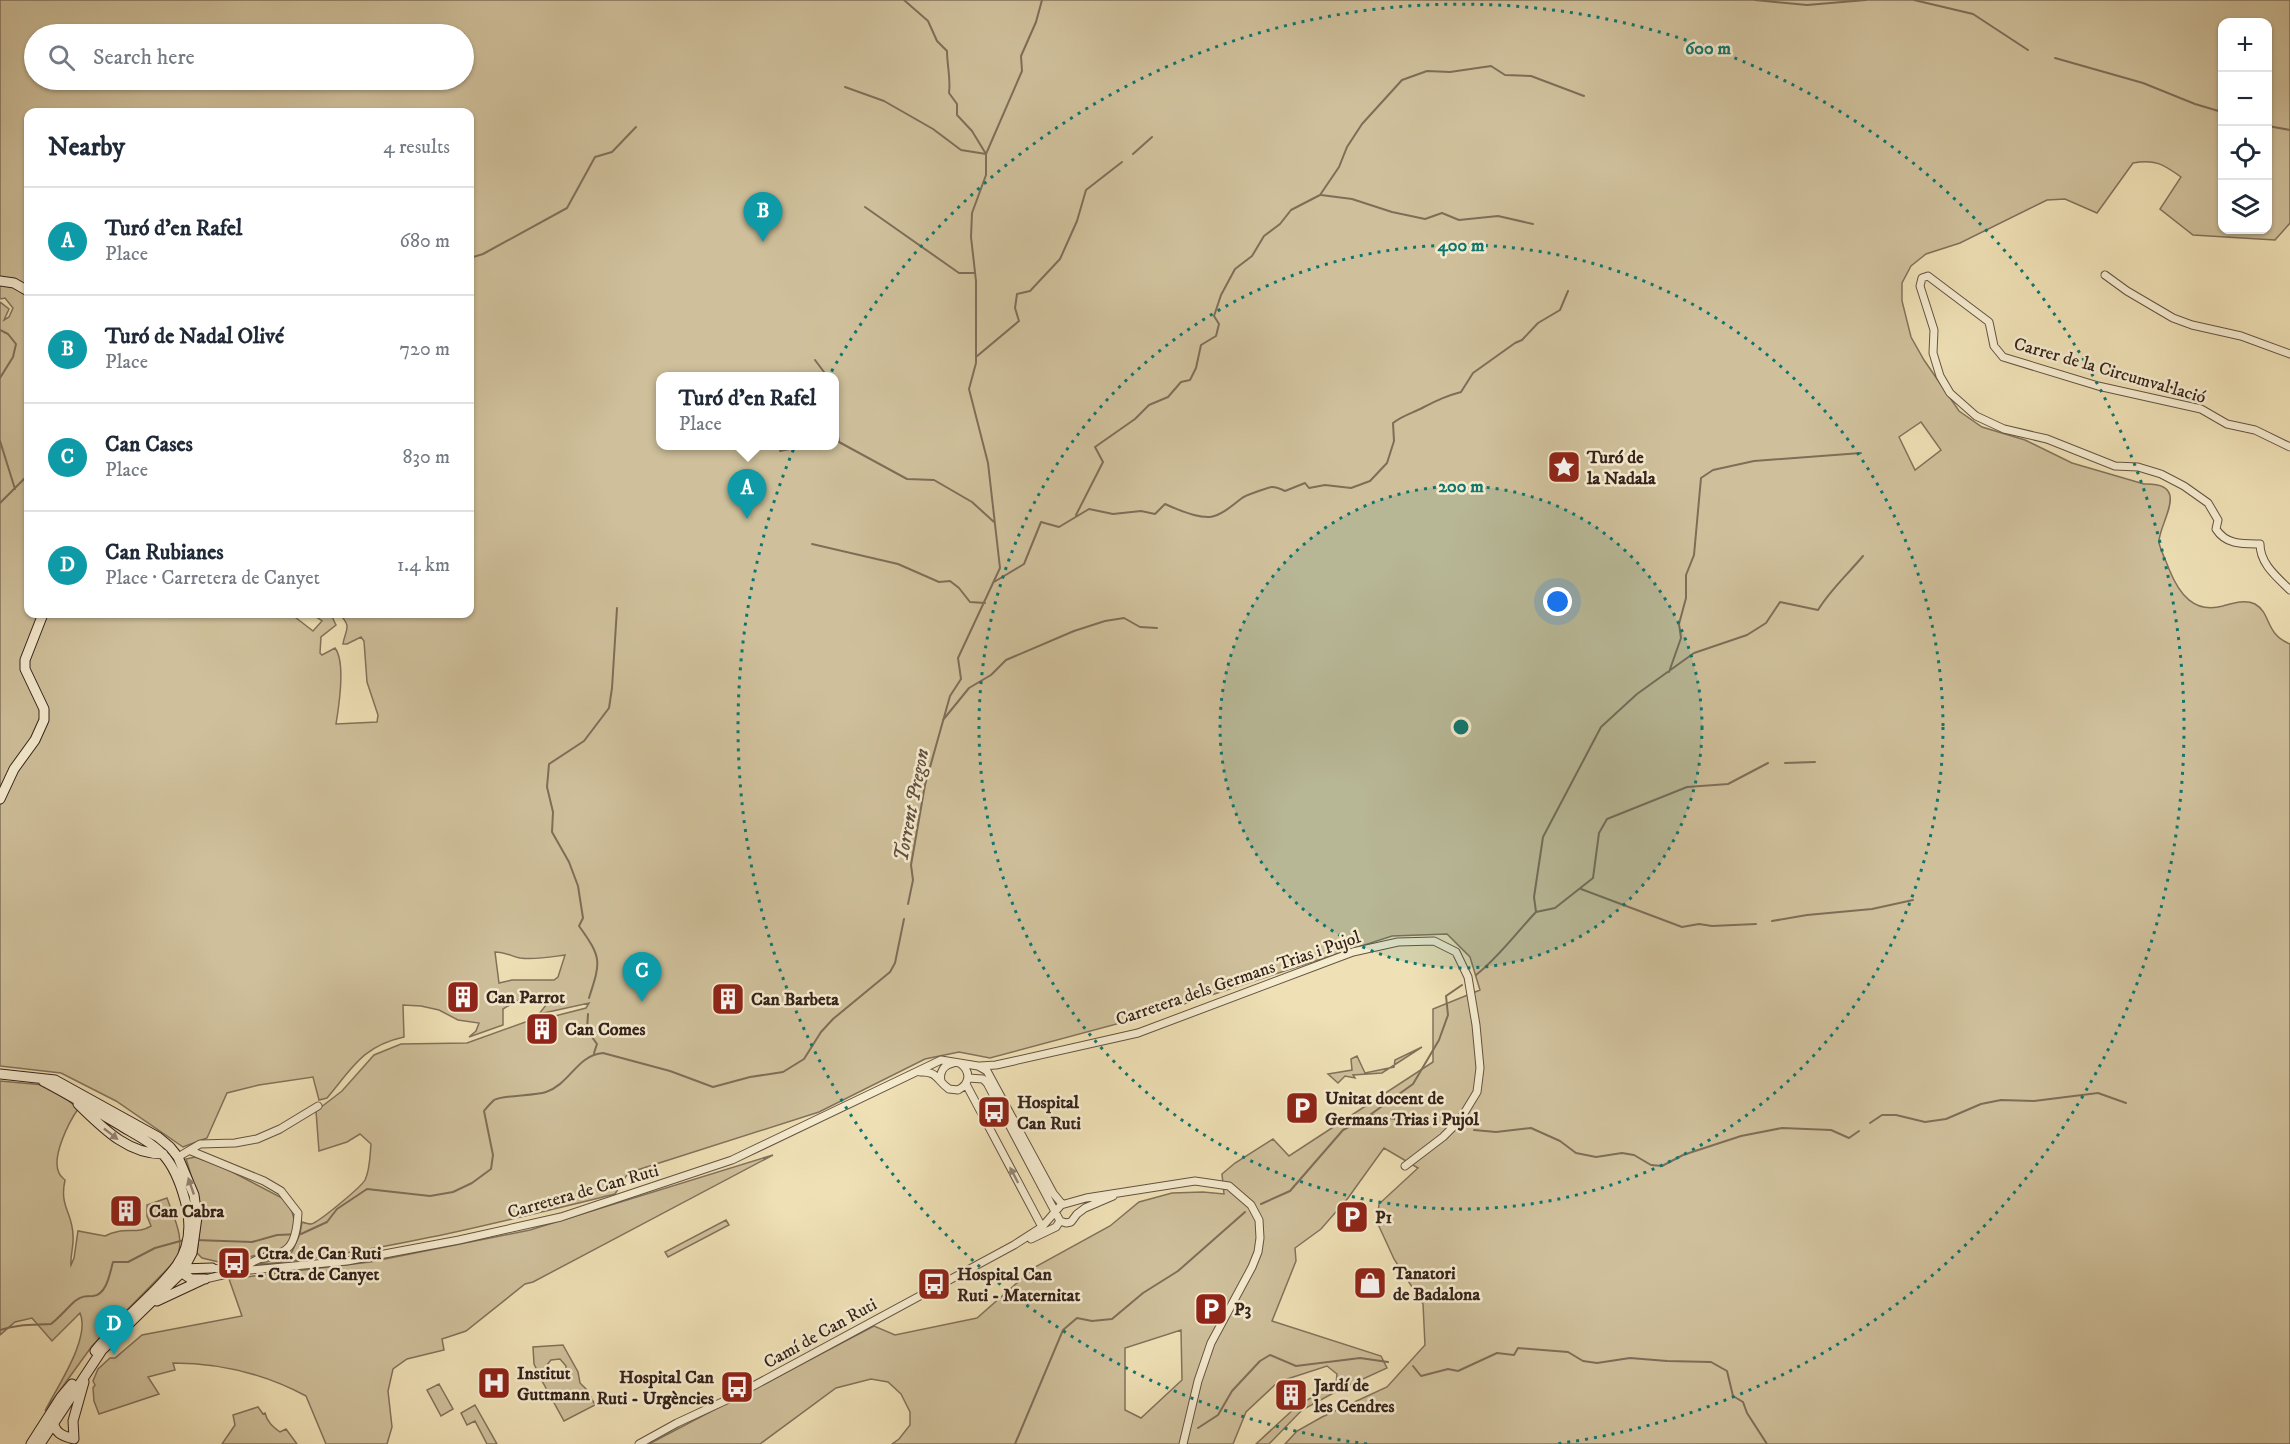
<!DOCTYPE html>
<html lang="en">
<head>
<meta charset="utf-8">
<style>
	:root { --surface:#fff; --page:#f6f6f7; --text:#1f2937; --muted:#747a83; --line:#e0e1e3; --accent:#8f2418 }
	body { margin:0; font-family:"IM FELL DW Pica",serif; background:var(--page); color:var(--text) }
	.controls { position:absolute; right:18px; top:18px; display:grid; overflow:hidden; border-radius:12px; box-shadow:0 2px 4px #0004 }
	.controls button { width:54px; height:54px; display:grid; place-items:center; padding:0; border:0; border-bottom:2px solid var(--line); background:var(--surface); color:var(--text); font:30px sans-serif }
	.you { position:absolute; left:1558px; top:602px; width:21px; height:21px; margin:-15px; border:4px solid #fff; border-radius:50%; background:#1a73e8; box-shadow:0 0 0 9px #1a73e833 }
	.badge { display:grid; place-items:center; width:39px; height:39px; border-radius:50%; background:var(--accent); color:#fff; font-size:20px; font-weight:700 }
	.pin { position:absolute; translate:-50% -50px; filter:drop-shadow(0 2px 3px #0008) }
	.pin::after { content:''; position:absolute; top:32px; width:21px; height:18px; background:inherit; clip-path:polygon(0 0,100% 0,50% 100%) }
	.popup { position:absolute; left:656px; top:372px; width:183px; height:78px; box-sizing:border-box; display:grid; place-content:center; border-radius:12px; background:var(--surface); filter:drop-shadow(0 2px 4px #0005); font-size:20px; white-space:nowrap; color:var(--muted) }
	.popup b { font-size:22px; color:var(--text) }
	.popup::after { content:''; position:absolute; left:50%; top:100%; margin-left:-12px; border:12px solid transparent; border-top-color:var(--surface) }
	.list { margin:0; padding:0; list-style:none }
	h2 { display:flex; justify-content:space-between; align-items:center; height:78px; margin:0; padding:0 24px; font-size:26px }
	h2 small { font-size:20px; font-weight:400; color:var(--muted) }
	.list li { display:grid; grid-template-columns:39px 1fr auto; gap:18px; align-items:center; box-sizing:border-box; height:108px; padding:0 24px; border-top:2px solid var(--line) }
	.list b { display:block; font-size:22px; white-space:nowrap }
	.list p { margin:0; font-size:20px; white-space:nowrap; color:var(--muted) }
	.list em { font-size:20px; font-style:normal; color:var(--muted) }
	.icon { flex:none; width:33px; height:33px; fill:none; stroke:currentColor; stroke-width:2; stroke-linecap:round; stroke-linejoin:round }
	.map { position:relative; flex:none; width:2290px; height:1444px; overflow:hidden }
	.search { position:absolute; background:var(--surface); box-shadow:0 2px 4px #0004; left:24px; top:24px; width:450px; height:66px; display:flex; align-items:center; gap:15px; box-sizing:border-box; padding:0 21px; border-radius:33px; color:var(--muted); font-size:22px }
	.panel { position:absolute; background:var(--surface); box-shadow:0 2px 4px #0004; left:24px; top:108px; width:450px; height:510px; border-radius:12px }
	.map>svg:first-child { display:block }
	.green { fill:#cfc09b; stroke:#82715b; stroke-width:1.5; fill-rule:evenodd }
	.lines { fill:none; stroke-linecap:round; stroke-linejoin:round }
	.stream { stroke:#7f6d58; stroke-width:2 }
	.street-casing { stroke:#645242; stroke-width:9 }
	.secondary-casing { stroke:#35221b; stroke-width:11 }
	.street { stroke:#f5ebcf; stroke-width:7 }
	.secondary { stroke:#f5ebcf; stroke-width:9 }
	.oneway { fill:#958675 }
	.ring { fill:none; stroke:#0f766e; stroke-width:3; stroke-dasharray:3 6 }
	.labels { text-anchor:middle; stroke-width:5; stroke-linejoin:round; paint-order:stroke }
	.street-label { font-size:18px; fill:#35221b; stroke:#f5ebcf }
	.poi-label { font-size:18px; font-weight:bold; fill:#35221b; stroke:#f5ebcf; text-anchor:start }
	.water-label { font-size:20px; font-style:italic; fill:#604e3f; stroke:#f5ebcf }
	.centre { fill:#0f766e; stroke:#f5ebcf; stroke-width:3 }
	.ring-label { font-size:18px; text-anchor:middle; font-weight:bold; fill:#0f766e; stroke:#f5ebcf; stroke-width:5; stroke-linejoin:round; paint-order:stroke }
</style>
</head>
<body>
<div class="map">
<svg width="2290" height="1444" viewBox="0 0 2290 1444">
	<rect width="100%" height="100%" fill="#efe0b5"/>
	<filter id="stains"><feTurbulence type="fractalNoise" baseFrequency=".00333" numOctaves="4"/><feColorMatrix values="0 0 0 0 .2 0 0 0 0 .09 0 0 0 0 .02 0 0 0 .5 -.17"/></filter>
	<radialGradient id="worn" r=".72"><stop offset=".6" stop-color="#630" stop-opacity="0"/><stop offset="1" stop-color="#630" stop-opacity=".3"/></radialGradient>
	<path class="green" d="M 0,0 L 2290,0 L 2290,223 L 2275,240 L 2193,235 L 2160,209 L 2181,177 C 2163,164 2155,159 2133,163 L 2097,213 L 2065,199 L 2047,200 L 1960,243 L 1926,254 L 1911,266 L 1902,283 L 1902,301 L 1911,337 L 1924,360 L 1959,411 L 1982,427 L 2025,440 L 2072,463 L 2144,484 C 2194,482 2157,525 2159,543 C 2161,551 2166,561 2169,569 C 2179,594 2194,614 2223,606 C 2233,603 2245,599 2255,604 C 2272,614 2264,633 2290,644 L 2290,1444 L 1285,1444 L 1297,1431 L 1322,1417 L 1387,1387 L 1425,1345 L 1423,1304 L 1394,1259 L 1377,1222 L 1379,1204 L 1418,1168 L 1384,1148 L 1348,1198 L 1321,1229 L 1295,1248 L 1296,1261 L 1272,1321 L 1381,1356 L 1387,1368 L 1339,1390 L 1302,1410 L 1269,1444 L 1256,1444 L 1298,1405 L 1336,1384 L 1337,1374 L 1327,1366 L 1278,1382 L 1246,1412 L 1233,1444 L 892,1444 L 899,1439 L 910,1425 L 910,1412 L 901,1394 L 888,1382 L 871,1379 L 836,1388 L 760,1444 L 649,1444 L 874,1326 L 895,1335 L 977,1318 L 1035,1267 L 1110,1226 L 1139,1202 L 1172,1193 L 1203,1192 L 1224,1194 L 1222,1174 L 1235,1163 L 1273,1139 L 1289,1156 L 1433,1062 L 1433,1009 L 1480,990 L 1470,957 L 1447,934 L 1392,936 L 1150,1015 L 990,1058 L 959,1052 L 925,1059 L 819,1112 L 628,1173 L 615,1194 C 497,1223 378,1253 257,1265 L 291,1254 L 300,1234 L 302,1222 C 305,1223 308,1224 311,1224 C 318,1223 361,1187 365,1180 C 370,1170 370,1155 371,1144 L 360,1134 L 347,1142 L 319,1151 L 316,1111 L 342,1091 L 374,1055 L 401,1044 L 467,1043 L 531,1020 L 551,1017 L 586,1008 L 589,1003 L 539,1014 L 550,1000 C 534,990 516,1001 503,1009 L 503,1025 L 469,1037 L 476,1031 L 479,1023 L 458,1020 L 439,1010 L 421,1006 L 403,1005 L 404,1037 C 363,1046 353,1067 327,1098 L 319,1100 L 313,1077 L 259,1085 L 227,1093 L 207,1138 L 183,1147 L 116,1101 L 61,1073 L 0,1066 L 0,302 L 9,309 L 4,320 L 9,317 L 13,308 L 5,298 L 0,299 ZM 2222,22 L 2268,22 L 2268,230 L 2222,230 ZM 34,34 L 464,34 L 464,80 L 34,80 ZM 28,112 L 470,112 L 470,476 L 472,478 L 473,494 L 470,498 L 470,614 L 339,614 C 353,627 345,630 343,644 L 347,644 L 361,637 L 364,641 L 367,682 L 378,715 L 377,722 L 336,724 C 339,706 346,662 335,648 L 322,655 L 320,653 L 321,637 L 336,625 L 333,619 L 334,614 L 312,614 L 322,621 L 313,631 L 291,614 L 28,614 ZM 660,376 L 834,376 L 834,446 L 660,446 ZM 1921,422 L 1941,450 L 1915,470 L 1899,437 ZM 495,952 C 505,952 511,956 520,958 C 536,960 550,957 565,955 L 558,977 L 554,980 L 512,980 L 499,983 ZM 1181,1330 L 1182,1380 L 1141,1418 L 1125,1410 L 1125,1348 Z
		M 1422,1047 L 1382,1073 L 1353,1075 L 1355,1078 L 1345,1076 L 1338,1083 L 1328,1074 L 1352,1070 L 1351,1059 L 1357,1056 L 1365,1073 L 1394,1067 L 1395,1060 Z
		M 0,1081 L 44,1085 L 59,1092 L 78,1109 C 69,1122 51,1157 59,1173 C 60,1176 63,1178 65,1180 C 59,1207 73,1213 73,1236 C 74,1246 70,1256 71,1265 L 74,1258 L 78,1231 L 105,1236 C 123,1226 137,1235 151,1226 L 147,1216 L 147,1205 L 167,1198 C 174,1218 186,1239 176,1260 L 92,1346 L 45,1411 C 57,1387 91,1338 80,1313 L 52,1341 L 32,1318 L 15,1322 L 0,1335 Z
		M 773,1155 L 533,1282 L 525,1284 L 466,1331 L 442,1339 L 444,1350 L 407,1359 L 393,1369 L 388,1391 L 392,1427 L 387,1444 L 326,1444 L 306,1396 C 263,1373 221,1363 173,1363 L 175,1370 L 148,1377 L 159,1394 L 99,1414 L 94,1401 L 93,1388 L 95,1385 L 93,1381 L 98,1369 L 110,1358 L 115,1358 L 142,1335 L 242,1316 L 229,1279 L 370,1262 L 530,1230 Z
		M 195,1157 L 219,1165 L 284,1199 C 295,1211 296,1224 293,1240 L 283,1249 L 223,1263 L 202,1258 L 197,1253 L 201,1218 L 195,1188 L 186,1159 Z
		M 726,1220 L 729,1225 L 668,1257 L 665,1252 Z
		M 563,1345 L 578,1372 L 580,1383 L 587,1390 L 595,1405 L 564,1421 L 541,1379 L 547,1376 L 553,1380 L 560,1380 L 566,1374 L 566,1366 L 560,1359 L 551,1360 L 546,1366 L 546,1373 L 540,1376 L 534,1364 L 533,1347 Z
		M 439,1384 L 453,1409 L 441,1416 L 427,1390 Z
		M 475,1405 L 497,1444 L 487,1444 L 475,1421 L 467,1425 L 461,1413 Z
		M 258,1407 L 263,1414 L 265,1413 C 267,1422 273,1427 280,1432 L 286,1429 L 297,1444 L 222,1444 L 235,1425 L 233,1415 Z"/>
	<g class="lines">
		<path class="stream" d="M 904,0 L 928,21 L 937,41 L 947,51 C 947,65 951,79 949,93 L 957,104 L 957,115 L 972,131 L 986,154
			M 1755,0 L 1807,5 L 1866,0
			M 1914,0 L 1973,14 L 2028,50
			M 2055,58 L 2143,83 L 2195,104 L 2222,112
			M 845,87 L 884,101 L 933,129 L 961,150 L 986,154
			M 2268,126 L 2290,130
			M 1133,154 L 1152,137
			M 1321,195 L 1352,199 L 1392,212 L 1425,219 L 1442,213 L 1459,220 L 1498,216 L 1533,224
			M 865,207 L 959,273 L 975,273
			M 470,258 L 483,254 L 567,208 L 595,157 L 612,152 L 636,127
			M 0,330 L 8,334 L 16,344 L 13,357 L 0,378
			M 976,357 L 1019,321 L 1015,308 L 1017,294 L 1030,291 L 1060,259 L 1077,221 L 1086,190 L 1122,162
			M 815,360 L 827,376
			M 834,410 L 839,442
			M 0,441 L 15,489
			M 834,442 L 839,442 L 907,479 L 934,480 L 972,502 L 994,522
			M 780,451 L 804,446
			M 0,503 L 28,475
			M 1076,515 L 1103,462 L 1095,447 L 1135,419 L 1149,405 L 1168,397 L 1181,382 L 1190,380 L 1196,368 L 1201,345 L 1216,336 L 1219,324 L 1214,316 L 1221,295 L 1235,269 L 1252,256 L 1264,236 L 1280,224 L 1291,210 L 1320,195 L 1339,167 L 1347,147 L 1362,124 L 1402,80 L 1427,71 L 1450,72 L 1491,66 L 1505,75 L 1531,76 L 1584,96
			M 812,544 L 898,564 L 939,582 L 950,581 L 959,588 L 970,602 L 985,603
			M 994,582 L 1024,564 L 1041,522 L 1059,527 L 1089,509 L 1113,514 L 1141,511 L 1155,514 L 1165,504 C 1178,510 1196,518 1210,517 C 1222,515 1233,505 1242,498 C 1244,496 1269,487 1272,487 C 1277,487 1281,489 1285,491 L 1305,483 L 1309,488 L 1325,485 L 1351,488 L 1370,481 L 1387,463 L 1394,441 L 1393,423 C 1403,415 1413,413 1424,407 C 1438,400 1446,396 1461,392 L 1473,373 L 1515,343 L 1522,340 L 1538,323 L 1560,310 L 1568,291
			M 1669,672 L 1681,638 L 1679,624 L 1686,598 L 1686,575 L 1694,555 L 1701,478 L 1713,470 L 1754,461 L 1861,453
			M 943,720 L 969,688 L 991,675 L 1006,660 L 1074,631 L 1105,621 L 1124,618 L 1140,627 L 1157,628
			M 1785,763 L 1815,762
			M 1581,889 L 1682,927 L 1699,924 L 1712,926 L 1756,924
			M 908,904 L 913,880 L 911,865 L 925,785 L 950,696 L 961,679 L 958,658 L 1000,568 L 988,463 L 969,389 L 976,363 L 976,281 L 971,237 L 972,213 L 986,175 L 986,154 L 1022,71 L 1021,56 L 1036,22 L 1042,0
			M 1536,912 L 1555,908 L 1593,878 L 1599,833 L 1607,819 L 1687,787 L 1728,784 L 1768,763
			M 1772,921 L 1807,915 L 1872,909 L 1913,900
			M 1476,975 C 1499,957 1516,933 1536,912 L 1534,897 L 1543,837 L 1601,727 L 1637,694 L 1694,653 L 1747,635 L 1766,623 L 1780,602 L 1818,610 C 1830,590 1848,574 1863,556
			M 589,998 C 601,961 602,958 579,926 L 583,918 L 578,886 L 569,862 L 552,832 L 553,812 L 547,787 L 549,764 L 584,741 L 609,708 L 612,688 L 617,608
			M 588,1014 L 587,1030 L 597,1044 L 594,1053
			M 1371,1115 L 1419,1123
			M 1870,1123 L 1882,1115 L 1896,1115 L 1925,1122 L 1946,1119 L 1981,1104 L 2001,1100 L 2034,1101 L 2098,1093 L 2126,1103
			M 1474,1130 L 1496,1132 L 1531,1128 L 1560,1141 L 1576,1153 L 1596,1157 L 1622,1153 L 1634,1155 L 1651,1165 L 1662,1166 L 1683,1155 L 1741,1136 L 1782,1128 L 1831,1130 L 1849,1138 L 1859,1131
			M 1261,1204 L 1290,1191 L 1343,1130 L 1367,1117 L 1413,1084 L 1439,1040 L 1448,1015 L 1446,996 L 1462,985
			M 195,1240 L 252,1242 L 277,1235 L 301,1234 L 327,1222 L 337,1209 L 367,1189 L 430,1196 L 453,1192 L 472,1183 L 491,1169 L 493,1155 L 484,1111 C 487,1107 491,1103 494,1100 C 502,1095 534,1096 546,1092 C 570,1084 577,1055 603,1053 L 670,1071 L 713,1087 L 750,1077 L 783,1072 L 804,1059 L 821,1032 L 833,1019 L 890,972 L 895,963 L 904,919
			M 0,1330 C 17,1324 33,1325 51,1324 C 60,1317 67,1308 75,1301 C 82,1296 85,1296 93,1296 C 107,1295 110,1272 113,1262 L 128,1262 L 155,1248 L 184,1240
			M 1413,1366 L 1421,1376 L 1448,1369 L 1458,1371 L 1497,1353 L 1514,1355 L 1518,1348 L 1568,1352 L 1583,1361 L 1597,1363 L 1630,1358 L 1667,1361 L 1711,1362 L 1727,1371 L 1733,1396 L 1743,1402 L 1747,1413 L 1767,1444
			M 1198,1428 L 1218,1415 L 1232,1391 L 1260,1361 L 1270,1355 L 1296,1366 L 1360,1358 L 1388,1362
			M 1015,1444 L 1063,1330 L 1077,1318 L 1092,1321 L 1112,1319 L 1143,1293 L 1178,1271 L 1245,1212"/>
		<defs>
			<path id="street" d="M 2105,275 L 2127,291 L 2173,318 L 2192,325 L 2241,336 L 2290,354
				M 2290,447 L 2255,430 L 2227,424 L 2201,409 L 2098,386 L 2003,357 L 1994,346 L 1989,322 L 1928,276 L 1922,278 L 1920,286 L 1934,330 L 1933,353 L 1940,376 L 1950,393 L 1976,416 L 2004,429 L 2047,439 L 2115,466 L 2138,467 L 2161,474 L 2184,486 L 2208,503 L 2218,520 L 2216,529 C 2226,545 2243,544 2260,544 C 2260,564 2277,577 2290,590
				M 980,1066 L 996,1065 L 1138,1033 L 1353,952 L 1398,942 L 1434,941 L 1456,952 L 1468,977 L 1476,1025 L 1480,1068 L 1477,1092 L 1460,1120 L 1443,1137 L 1405,1166
				M 920,1072 C 938,1071 936,1080 949,1089 L 958,1090 C 970,1084 971,1072 961,1064
				M 968,1078 L 983,1079 L 987,1083 L 1060,1221
				M 941,1081 C 939,1072 944,1065 953,1063
				M 966,1084 L 1042,1227
				M 191,1151 L 264,1181 L 281,1191 L 298,1213 C 295,1271 270,1243 240,1271
				M 178,1157 L 200,1144 L 235,1143 L 257,1139 L 280,1129 L 318,1106
				M 1060,1221 L 1066,1223 L 1071,1222 L 1077,1214 L 1085,1208 L 1113,1196
				M 1031,1239 L 1056,1227 L 1060,1221
				M 212,1268 L 234,1271
				M 205,1279 L 240,1271 L 347,1261 L 459,1240 L 561,1217 L 732,1160 L 941,1060 L 978,1066 L 987,1071 L 1053,1193 L 1062,1204
				M 639,1444 L 677,1423 L 733,1397 L 1014,1245 L 1042,1227 L 1061,1205 L 1086,1198 L 1195,1181 L 1229,1186 L 1251,1205 L 1259,1220 L 1260,1238 L 1258,1252 L 1252,1267 L 1211,1343 L 1198,1381 L 1183,1444"/>
			<path id="secondary" d="M 0,281 L 14,283 L 28,291
				M 0,799 L 14,769 L 35,740 L 44,720 L 44,709 L 25,669 L 25,660 L 43,614
				M 0,1074 L 55,1080 L 158,1137 L 170,1147 L 178,1157 L 194,1195 L 197,1217 L 192,1253 L 182,1272 L 102,1350 L 40,1444
				M 43,1081 C 68,1094 93,1109 118,1124 C 134,1134 154,1143 166,1158 C 177,1172 183,1191 187,1208 C 191,1228 189,1248 177,1265 C 154,1297 119,1320 95,1351
				M 78,1104 C 102,1127 127,1154 163,1154
				M 184,1265 L 185,1275 L 191,1279 L 205,1279
				M 181,1269 L 212,1268
				M 157,1301 L 202,1280
				M 53,1419 C 54,1433 62,1436 74,1439 L 73,1421 L 84,1382
				M 31,1444 L 61,1397 L 72,1384"/>
		</defs>
		<use href="#street" class="street-casing"/>
		<use href="#secondary" class="secondary-casing"/>
		<use href="#street" class="street"/>
		<use href="#secondary" class="secondary"/>
	</g>
	<defs><path id="oneway-solid" d="M-6-.8H1V-3.2L6.5 0L1 3.2V.8H-6Z" transform="scale(1.5)"/></defs>
	<g class="oneway">
		<use href="#oneway-solid" transform="translate(111 1134) rotate(38)"/>
		<use href="#oneway-solid" transform="translate(1014 1175) rotate(-118)"/>
		<use href="#oneway-solid" transform="translate(191 1186) rotate(-109)"/>
	</g>
	<circle cx="1461" cy="727" r="241" fill="#0f766e" fill-opacity=".12"/>
	<g class="ring">
		<circle cx="1461" cy="727" r="241"/>
		<circle cx="1461" cy="727" r="482"/>
		<path d="M1367 1444A723 723 0 1 1 1555 1444"/>
	</g>
	<defs>
		<symbol id="sight-square" viewBox="-11 -11 22 22"><rect x="-9" y="-9" width="18" height="18" rx="4" fill="#8f2418" stroke="#f5ebcf"/><path d="M0-6L1.8-2.2L6-1.7L2.9 1.2L3.7 5.4L0 3.3L-3.7 5.4L-2.9 1.2L-6-1.7L-1.8-2.2Z" fill="#fff"/></symbol>
		<symbol id="building-square" viewBox="-11 -11 22 22"><rect x="-9" y="-9" width="18" height="18" rx="4" fill="#8f2418" stroke="#f5ebcf"/><path d="M-4-6H4V6H1V3H-1V6H-4ZM-2.5-4.3h1.7v1.8h-1.7ZM.8-4.3h1.7v1.8H.8ZM-2.5-1h1.7V.8h-1.7ZM.8-1h1.7V.8H.8Z" fill="#fff"/></symbol>
		<symbol id="parking-square" viewBox="-11 -11 22 22"><rect x="-9" y="-9" width="18" height="18" rx="4" fill="#8f2418" stroke="#f5ebcf"/><path d="M-3.5-5.5H1a3.5 3.5 0 0 1 0 7H-1V5.5H-3.5ZM-1-3.4V-.6H.8a1.4 1.4 0 0 0 0-2.8Z" fill="#fff"/></symbol>
		<symbol id="bus-square" viewBox="-11 -11 22 22"><rect x="-9" y="-9" width="18" height="18" rx="4" fill="#8f2418" stroke="#f5ebcf"/><path d="M-5-6H5V4H4V6H2V4H-2V6H-4V4H-5ZM-3.5-4V0h7V-4ZM-3.5 1.2v1.5H-2V1.2ZM2 1.2v1.5H3.5V1.2Z" fill="#fff"/></symbol>
		<symbol id="shop-square" viewBox="-11 -11 22 22"><rect x="-9" y="-9" width="18" height="18" rx="4" fill="#8f2418" stroke="#f5ebcf"/><path d="M-5-2.5h2.3a2.7 3.5 0 0 1 5.4 0H5L5.5 6h-11ZM-1.5-2.5h3a1.5 2.3 0 0 0-3 0Z" fill="#fff"/></symbol>
		<symbol id="hospital-square" viewBox="-11 -11 22 22"><rect x="-9" y="-9" width="18" height="18" rx="4" fill="#8f2418" stroke="#f5ebcf"/><path d="M-5-5h3v3.5h4V-5h3V5h-3V1.5h-4V5h-3Z" fill="#fff"/></symbol>
	</defs>
	<g fill-rule="evenodd">
		<use href="#sight-square" x="1545" y="448" width="38" height="38"/>
		<use href="#building-square" x="444" y="978" width="38" height="38"/>
		<use href="#building-square" x="709" y="980" width="38" height="38"/>
		<use href="#building-square" x="523" y="1010" width="38" height="38"/>
		<use href="#parking-square" x="1283" y="1089" width="38" height="38"/>
		<use href="#bus-square" x="975" y="1093" width="38" height="38"/>
		<use href="#building-square" x="107" y="1192" width="38" height="38"/>
		<use href="#parking-square" x="1333" y="1198" width="38" height="38"/>
		<use href="#bus-square" x="215" y="1244" width="38" height="38"/>
		<use href="#shop-square" x="1351" y="1264" width="38" height="38"/>
		<use href="#bus-square" x="915" y="1265" width="38" height="38"/>
		<use href="#parking-square" x="1192" y="1290" width="38" height="38"/>
		<use href="#hospital-square" x="475" y="1364" width="38" height="38"/>
		<use href="#bus-square" x="718" y="1368" width="38" height="38"/>
		<use href="#building-square" x="1272" y="1376" width="38" height="38"/>
	</g>
	<g class="labels">
		<g class="street-label">
			<text transform="translate(2110 370) rotate(16)" y="6">Carrer de la Circumval·lació</text>
			<text transform="translate(1238 978) rotate(-19)" y="6">Carretera dels Germans Trias i Pujol</text>
			<text transform="translate(583 1191) rotate(-16)" y="6">Carretera de Can Ruti</text>
			<text transform="translate(820 1333) rotate(-29)" y="6">Camí de Can Ruti</text>
		</g>
		<g class="poi-label">
			<text x="1587" y="463">Turó de<tspan x="1587" dy="21">la Nadala</tspan></text>
			<text x="486" y="1003">Can Parrot</text>
			<text x="751" y="1005">Can Barbeta</text>
			<text x="565" y="1035">Can Comes</text>
			<text x="1325" y="1104">Unitat docent de<tspan x="1325" dy="21">Germans Trias i Pujol</tspan></text>
			<text x="1017" y="1108">Hospital<tspan x="1017" dy="21">Can Ruti</tspan></text>
			<text x="149" y="1217">Can Cabra</text>
			<text x="1375" y="1223">P1</text>
			<text x="257" y="1259">Ctra. de Can Ruti<tspan x="257" dy="21">- Ctra. de Canyet</tspan></text>
			<text x="1393" y="1279">Tanatori<tspan x="1393" dy="21">de Badalona</tspan></text>
			<text x="957" y="1280">Hospital Can<tspan x="957" dy="21">Ruti - Maternitat</tspan></text>
			<text x="1234" y="1315">P3</text>
			<text x="517" y="1379">Institut<tspan x="517" dy="21">Guttmann</tspan></text>
			<text x="714" y="1383" text-anchor="end">Hospital Can<tspan x="714" dy="21">Ruti - Urgències</tspan></text>
			<text x="1314" y="1391">Jardí de<tspan x="1314" dy="21">les Cendres</tspan></text>
		</g>
		<g class="water-label">
			<text transform="translate(911 805) rotate(-79)" y="7">Torrent Pregon</text>
		</g>
	</g>
	<circle cx="1461" cy="727" r="9" class="centre"/>
	<g class="ring-label">
		<text x="1708" y="54">600 m</text>
		<text x="1461" y="251">400 m</text>
		<text x="1461" y="492">200 m</text>
	</g>
	<rect width="100%" height="100%" filter="url(#stains)"/>
	<rect width="100%" height="100%" fill="url(#worn)"/>
</svg>
<div class="controls">
<button>+</button>
<button>−</button>
<button><svg class="icon" aria-label="locate" viewBox="0 0 24 24"><circle cx="12" cy="12" r="6"/><path d="M12 2v4M12 18v4M2 12h4M18 12h4"/></svg></button>
<button><svg class="icon" aria-label="layers" viewBox="0 0 24 24"><path d="M12 4l9 5-9 5-9-5zM3 14l9 5 9-5"/></svg></button>
</div>
<div class="you"></div>
<div class="pin badge" style="left:747px;top:519px;background:#0f9aa8">A</div>
<div class="popup"><b>Turó d'en Rafel</b>Place</div>
<div class="pin badge" style="left:763px;top:242px;background:#0f9aa8">B</div>
<div class="pin badge" style="left:642px;top:1002px;background:#0f9aa8">C</div>
<div class="pin badge" style="left:114px;top:1355px;background:#0f9aa8">D</div>
<div class="search"><svg class="icon" aria-label="search" viewBox="0 0 24 24"><circle cx="10" cy="10" r="6"/><path d="M15 15l6 6"/></svg>Search here</div>
<section class="panel">
<h2>Nearby<small>4 results</small></h2>
<ul class="list">
<li><span class="badge" style="background:#0f9aa8">A</span><div><b>Turó d'en Rafel</b><p>Place</p></div><em>680 m</em></li>
<li><span class="badge" style="background:#0f9aa8">B</span><div><b>Turó de Nadal Olivé</b><p>Place</p></div><em>720 m</em></li>
<li><span class="badge" style="background:#0f9aa8">C</span><div><b>Can Cases</b><p>Place</p></div><em>830 m</em></li>
<li><span class="badge" style="background:#0f9aa8">D</span><div><b>Can Rubianes</b><p>Place · Carretera de Canyet</p></div><em>1.4 km</em></li>
</ul>
</section>
</div>
</body>
</html>
